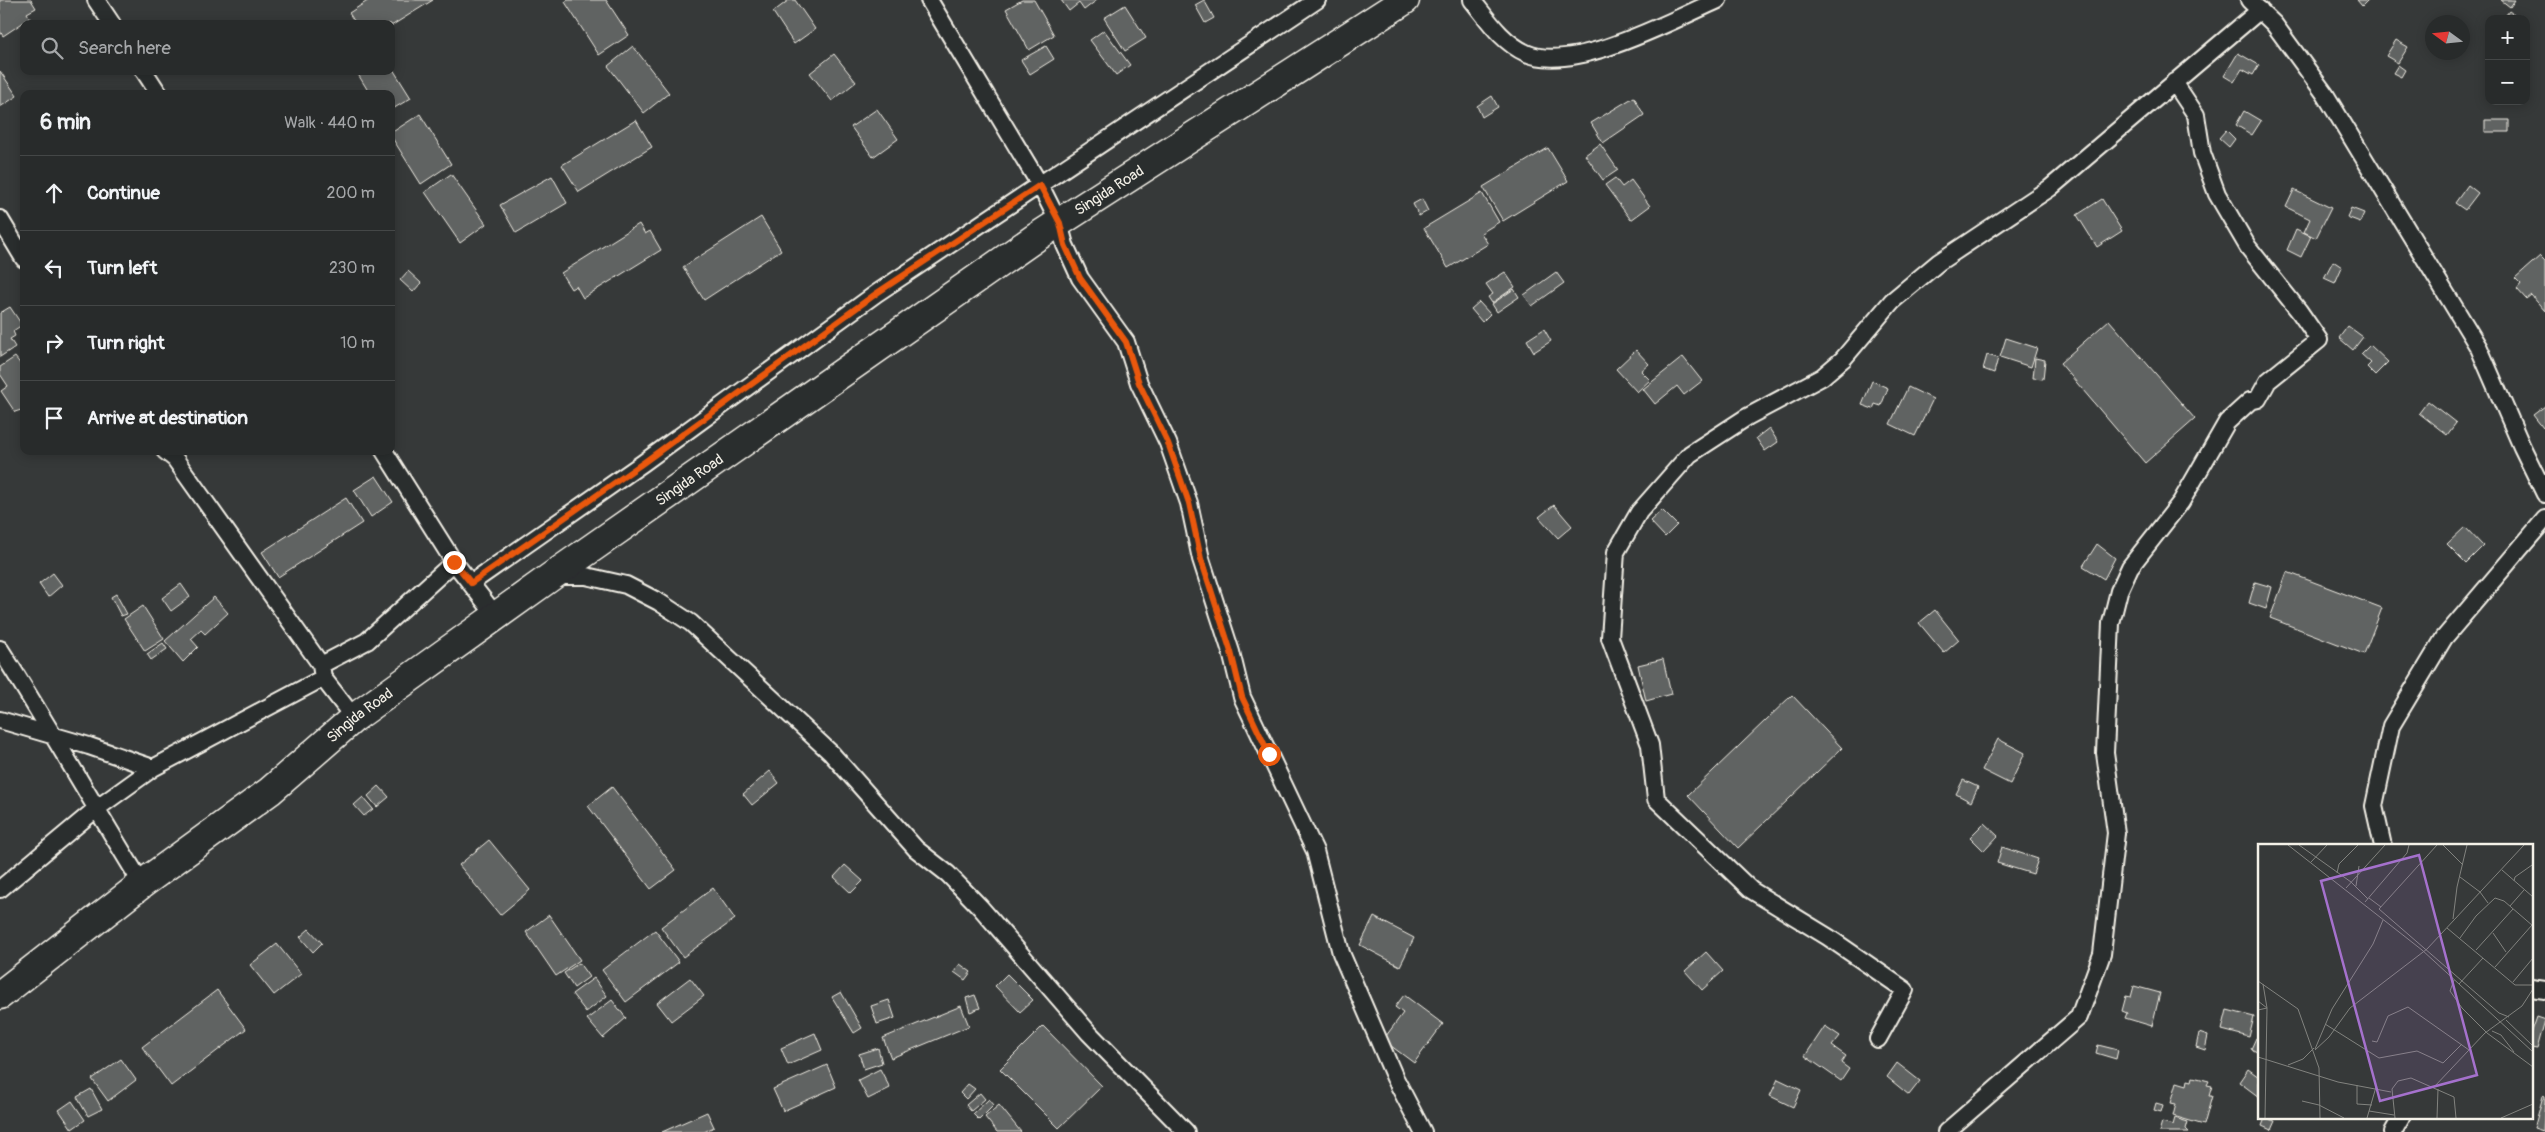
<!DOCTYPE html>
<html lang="en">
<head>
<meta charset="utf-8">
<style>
	:root { --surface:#282b2b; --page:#343737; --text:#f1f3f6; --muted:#a5a7a9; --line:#444747 }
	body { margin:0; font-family:Pangolin,sans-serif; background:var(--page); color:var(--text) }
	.controls { position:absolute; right:15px; top:15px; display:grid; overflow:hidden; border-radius:10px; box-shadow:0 2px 12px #0003 }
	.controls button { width:45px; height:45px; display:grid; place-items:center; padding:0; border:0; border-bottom:1px solid var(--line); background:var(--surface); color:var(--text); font:25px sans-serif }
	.compass { position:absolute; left:2425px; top:15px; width:45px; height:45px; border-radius:50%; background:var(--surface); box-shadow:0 2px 12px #0003; rotate:285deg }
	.stop { position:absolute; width:15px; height:15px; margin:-11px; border:4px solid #ea580c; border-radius:50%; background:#fff }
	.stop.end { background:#ea580c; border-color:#fff; box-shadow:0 1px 5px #0008 }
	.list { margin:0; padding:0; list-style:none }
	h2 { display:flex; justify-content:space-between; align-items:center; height:65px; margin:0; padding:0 20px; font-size:21px }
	h2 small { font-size:16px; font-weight:400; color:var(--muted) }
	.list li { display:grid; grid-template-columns:32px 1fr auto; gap:15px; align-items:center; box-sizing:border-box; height:75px; padding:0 20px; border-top:1px solid var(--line) }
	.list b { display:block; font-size:19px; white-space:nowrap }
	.list em { font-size:16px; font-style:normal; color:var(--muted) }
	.icon { flex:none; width:28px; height:28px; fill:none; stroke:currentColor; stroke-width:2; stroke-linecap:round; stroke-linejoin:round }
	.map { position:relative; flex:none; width:2545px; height:1132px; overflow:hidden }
	.search { position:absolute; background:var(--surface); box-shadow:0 2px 12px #0003; left:20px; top:20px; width:375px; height:55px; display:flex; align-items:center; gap:12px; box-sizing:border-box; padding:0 18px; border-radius:10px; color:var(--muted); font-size:19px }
	.panel { position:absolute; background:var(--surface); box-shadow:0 2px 12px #0003; left:20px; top:90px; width:375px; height:365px; border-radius:10px }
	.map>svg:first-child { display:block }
	.building { fill:#616362; stroke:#f4f1e8 }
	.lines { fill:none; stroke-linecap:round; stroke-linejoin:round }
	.street-casing { stroke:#f4f1e8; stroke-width:20 }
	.highway-casing { stroke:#f4f1e8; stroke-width:31 }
	.street { stroke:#2a2d2e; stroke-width:16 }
	.highway { stroke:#2a2d2e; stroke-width:28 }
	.route { stroke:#ea580c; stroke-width:6 }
	.labels { text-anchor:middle; stroke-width:4; stroke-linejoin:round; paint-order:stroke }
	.street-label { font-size:15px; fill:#f4f1e8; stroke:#2a2d2e }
	.inset-road { fill:none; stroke:#82837f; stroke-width:1 }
	.view { fill:#a571cd; fill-opacity:0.15; stroke:#a571cd; stroke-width:2.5 }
	.inset-edge { fill:none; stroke:#f4f1e8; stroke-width:2.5 }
</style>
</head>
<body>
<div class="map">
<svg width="2545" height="1132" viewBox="0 0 2545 1132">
	<rect width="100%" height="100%" fill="#363939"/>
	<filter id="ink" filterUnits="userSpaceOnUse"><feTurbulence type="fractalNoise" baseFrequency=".02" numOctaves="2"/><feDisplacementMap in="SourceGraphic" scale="10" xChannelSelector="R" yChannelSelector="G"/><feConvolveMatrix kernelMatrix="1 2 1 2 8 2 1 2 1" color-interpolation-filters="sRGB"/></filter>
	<g filter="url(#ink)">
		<path class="building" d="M 0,0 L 31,0 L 36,8 L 27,13 L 30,18 L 3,36 L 0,31 Z
			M 369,0 L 433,0 L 391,26 L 391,24 L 356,24 L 349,13 Z
			M 568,0 L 606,0 L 629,35 L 599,55 L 565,2 Z
			M 789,0 L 795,0 L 815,29 L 794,44 L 773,12 Z
			M 1022,0 L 1034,0 L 1054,35 L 1029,50 L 1006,9 Z
			M 1061,0 L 1097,0 L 1084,10 L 1079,3 L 1069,11 Z
			M 1204,0 L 1214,18 L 1205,23 L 1195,5 Z
			M 2357,0 L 2368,0 L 2362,6 Z
			M 2501,0 L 2515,0 L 2510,7 Z
			M 1125,5 L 1146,38 L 1125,51 L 1104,18 Z
			M 2509,11 L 2516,16 L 2514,19 L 2503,19 Z
			M 1104,30 L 1130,65 L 1116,75 L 1090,40 Z
			M 2396,40 L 2408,47 L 2398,63 L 2386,56 Z
			M 633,46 L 669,93 L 644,113 L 608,66 Z
			M 1046,46 L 1054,59 L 1030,74 L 1021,60 Z
			M 2238,53 L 2259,65 L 2253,75 L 2242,69 L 2234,82 L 2224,76 Z
			M 834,54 L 856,82 L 832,101 L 810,73 Z
			M 2398,65 L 2405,70 L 2401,77 L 2393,73 Z
			M 391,66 L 411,98 L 391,110 L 391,94 L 370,94 L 356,71 L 391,71 Z
			M 0,71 L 17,96 L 0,107 Z
			M 1492,96 L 1498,107 L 1482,117 L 1477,106 Z
			M 1634,97 L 1644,115 L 1603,143 L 1591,123 Z
			M 877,109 L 898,139 L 873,157 L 851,127 Z
			M 2244,111 L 2261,121 L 2252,135 L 2236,125 Z
			M 420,114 L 451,164 L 421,184 L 391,136 L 391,133 Z
			M 636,120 L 652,147 L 579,192 L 562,165 Z
			M 2485,120 L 2509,120 L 2509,132 L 2485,132 Z
			M 2226,130 L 2235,139 L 2229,147 L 2219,138 Z
			M 1600,144 L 1618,170 L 1603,180 L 1585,155 Z
			M 1548,148 L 1568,181 L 1503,221 L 1483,187 Z
			M 451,174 L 486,224 L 460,243 L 425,192 Z
			M 552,176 L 567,203 L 516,233 L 500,205 Z
			M 1615,178 L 1622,187 L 1631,180 L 1650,206 L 1631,220 L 1605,185 Z
			M 2468,185 L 2478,193 L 2465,210 L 2455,203 Z
			M 2294,190 L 2331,208 L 2316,238 L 2304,232 L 2310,219 L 2286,207 Z
			M 1482,193 L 1499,222 L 1481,233 L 1488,244 L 1448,268 L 1424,228 Z
			M 1422,199 L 1428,211 L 1419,216 L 1413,204 Z
			M 2102,199 L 2122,231 L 2097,247 L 2077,215 Z
			M 2351,208 L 2364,213 L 2360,222 L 2347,217 Z
			M 761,217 L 781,250 L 704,300 L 683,267 Z
			M 639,224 L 645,234 L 650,231 L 661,250 L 583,298 L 576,286 L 571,289 L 561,273 Z
			M 2296,229 L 2311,236 L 2301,257 L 2287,250 Z
			M 2540,256 L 2545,261 L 2545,311 L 2531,295 L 2526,299 L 2517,289 L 2521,284 L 2515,278 Z
			M 2333,261 L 2342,267 L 2335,283 L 2324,278 Z
			M 408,271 L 421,283 L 413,292 L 400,280 Z
			M 1505,272 L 1515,287 L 1492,303 L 1488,297 L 1493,294 L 1486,284 Z
			M 1556,272 L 1564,283 L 1532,306 L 1524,295 Z
			M 1514,289 L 1519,297 L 1497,312 L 1492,304 Z
			M 1479,302 L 1490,314 L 1482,322 L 1471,309 Z
			M 10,307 L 22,325 L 13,331 L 15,336 L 10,339 L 15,347 L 0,357 L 0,313 Z
			M 2109,320 L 2195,419 L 2145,463 L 2060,363 Z
			M 2348,326 L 2363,337 L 2353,350 L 2339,338 Z
			M 1544,329 L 1551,341 L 1534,352 L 1527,340 Z
			M 2006,338 L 2037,348 L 2031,367 L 2000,357 Z
			M 2370,345 L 2388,362 L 2375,375 L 2367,367 L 2371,363 L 2361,354 Z
			M 1636,350 L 1649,364 L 1641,371 L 1650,380 L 1637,392 L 1616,369 Z
			M 1987,355 L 1998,358 L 1994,373 L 1983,369 Z
			M 15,357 L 22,366 L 24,365 L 24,409 L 15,412 L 1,391 L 8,386 L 0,374 L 0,367 Z
			M 1683,357 L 1702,381 L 1684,395 L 1677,386 L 1655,404 L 1643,389 Z
			M 2035,358 L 2045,360 L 2043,379 L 2033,378 Z
			M 1872,381 L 1888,388 L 1881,406 L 1875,404 L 1873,409 L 1862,405 Z
			M 1908,387 L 1933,399 L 1915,436 L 1890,424 Z
			M 2428,401 L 2456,423 L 2447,435 L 2419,413 Z
			M 2545,406 L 2545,426 L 2543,428 L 2533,415 Z
			M 1769,428 L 1778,442 L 1765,451 L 1756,438 Z
			M 376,476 L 393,502 L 371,517 L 354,490 Z
			M 346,498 L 362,523 L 278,577 L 262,552 Z
			M 1554,505 L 1572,526 L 1558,538 L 1539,517 Z
			M 1662,510 L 1677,525 L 1665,537 L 1650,521 Z
			M 2465,527 L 2483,546 L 2466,563 L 2447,544 Z
			M 2097,544 L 2115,558 L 2104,579 L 2083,566 Z
			M 2287,572 L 2382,608 L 2364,654 L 2270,618 Z
			M 53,573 L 62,585 L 48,597 L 39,584 Z
			M 2255,582 L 2272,587 L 2266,609 L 2249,603 Z
			M 181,584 L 190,597 L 171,611 L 162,598 Z
			M 116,594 L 127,614 L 121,616 L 111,597 Z
			M 214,597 L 228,613 L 205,634 L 201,630 L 191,639 L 198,647 L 183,662 L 165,641 Z
			M 143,606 L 164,639 L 145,651 L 124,619 Z
			M 1935,610 L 1959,640 L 1944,653 L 1919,623 Z
			M 163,643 L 167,649 L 151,660 L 147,654 Z
			M 1663,659 L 1671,694 L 1646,701 L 1638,665 Z
			M 1792,695 L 1842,748 L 1738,848 L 1688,795 Z
			M 1998,739 L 2025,753 L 2010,784 L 1982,770 Z
			M 770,771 L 779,783 L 752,805 L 743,794 Z
			M 1963,780 L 1978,787 L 1971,802 L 1956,794 Z
			M 379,786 L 389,797 L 377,807 L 368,796 Z
			M 612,787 L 676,870 L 651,889 L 588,806 Z
			M 363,797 L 373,809 L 364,816 L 354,805 Z
			M 1984,823 L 1998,836 L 1984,851 L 1970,837 Z
			M 489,840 L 530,890 L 500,915 L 459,865 Z
			M 2002,847 L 2038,859 L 2033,874 L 1997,863 Z
			M 845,865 L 863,881 L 851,893 L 834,877 Z
			M 713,888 L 735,919 L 683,957 L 661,927 Z
			M 549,915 L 580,960 L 556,976 L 526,932 Z
			M 1374,917 L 1414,938 L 1400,966 L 1360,945 Z
			M 309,929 L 322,943 L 313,952 L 300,937 Z
			M 655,930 L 679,962 L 626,1002 L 602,970 Z
			M 277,944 L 301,974 L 274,995 L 250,965 Z
			M 1706,952 L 1723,971 L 1702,990 L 1685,971 Z
			M 579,963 L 589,977 L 574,988 L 564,973 Z
			M 960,964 L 971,972 L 965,980 L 954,972 Z
			M 1007,974 L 1033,1000 L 1020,1012 L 995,986 Z
			M 594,978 L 607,996 L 586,1012 L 572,994 Z
			M 690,978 L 704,996 L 671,1021 L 657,1003 Z
			M 2134,986 L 2160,993 L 2152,1026 L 2125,1018 L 2127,1013 L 2122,1011 L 2126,996 L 2131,997 Z
			M 217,990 L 246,1029 L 171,1086 L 142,1047 Z
			M 841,992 L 862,1028 L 854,1033 L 832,997 Z
			M 975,995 L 980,1008 L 970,1012 L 966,998 Z
			M 1404,995 L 1443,1024 L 1414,1063 L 1383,1040 L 1403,1013 L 1395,1007 Z
			M 612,1000 L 626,1018 L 603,1038 L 587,1019 Z
			M 889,1000 L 895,1018 L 877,1024 L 871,1006 Z
			M 961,1006 L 969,1026 L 891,1058 L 883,1038 Z
			M 2227,1010 L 2254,1017 L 2249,1037 L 2222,1030 Z
			M 2536,1017 L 2545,1020 L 2537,1049 L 2531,1048 L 2531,1031 Z
			M 1043,1026 L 1102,1086 L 1059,1128 L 1000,1069 Z
			M 1825,1026 L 1840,1036 L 1832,1046 L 1846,1056 L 1841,1063 L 1849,1069 L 1841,1081 L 1805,1056 Z
			M 815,1033 L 822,1050 L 788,1065 L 781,1048 Z
			M 2199,1033 L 2208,1036 L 2205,1050 L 2196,1047 Z
			M 2256,1038 L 2259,1039 L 2259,1053 L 2251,1049 Z
			M 2098,1045 L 2118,1050 L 2116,1059 L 2096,1053 Z
			M 878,1048 L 882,1063 L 864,1069 L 859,1054 Z
			M 121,1059 L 136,1080 L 108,1101 L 92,1079 Z
			M 1897,1063 L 1920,1081 L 1909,1095 L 1887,1077 Z
			M 827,1065 L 836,1087 L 783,1111 L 773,1089 Z
			M 880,1069 L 890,1088 L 868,1099 L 858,1080 Z
			M 2248,1069 L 2259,1077 L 2259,1097 L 2239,1082 Z
			M 2193,1077 L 2209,1081 L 2207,1085 L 2212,1086 L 2209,1096 L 2212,1096 L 2204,1125 L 2173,1116 L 2176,1104 L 2171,1103 L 2177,1082 L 2187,1085 L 2188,1080 L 2192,1081 Z
			M 1778,1079 L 1801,1090 L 1793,1107 L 1770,1096 Z
			M 968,1084 L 975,1089 L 966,1099 L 960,1093 Z
			M 91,1089 L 102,1109 L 88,1116 L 77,1097 Z
			M 980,1093 L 985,1099 L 971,1111 L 966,1105 Z
			M 2543,1096 L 2545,1097 L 2543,1132 L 2534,1129 Z
			M 989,1099 L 994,1105 L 979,1120 L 973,1114 Z
			M 72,1101 L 85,1120 L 72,1129 L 59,1110 Z
			M 2156,1103 L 2163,1105 L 2161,1112 L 2154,1110 Z
			M 999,1105 L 1021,1132 L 997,1132 L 985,1117 Z
			M 707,1112 L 714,1127 L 704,1132 L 662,1132 Z
			M 2175,1118 L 2188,1122 L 2186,1129 L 2189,1132 L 2159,1132 L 2162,1122 L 2173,1125 Z
			M 2265,1118 L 2275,1121 L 2271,1130 L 2262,1126 Z"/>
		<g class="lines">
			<defs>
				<path id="street" d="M 96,0 L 112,24
					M 929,0 L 1040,185 L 1059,223 L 1065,245 L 1080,278 L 1126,342 L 1139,383 L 1168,443 L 1189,503 L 1201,559 L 1231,652 L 1242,697 L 1315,851 L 1341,953 L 1395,1078 L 1423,1132
					M 1472,0 C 1488,20 1502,42 1526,53 C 1573,74 1673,20 1718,0
					M 2249,0 L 2274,24 L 2325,94 L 2479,348 L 2522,447 L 2545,494
					M 144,71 L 159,94
					M 0,219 L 24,259
					M 165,451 L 175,459 L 321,665 L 323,678 L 354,718
					M 384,451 L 454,562 L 496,616
					M 554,576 L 586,576 L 626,585 L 659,602 L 691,623 L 831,753 L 916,849 L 948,874 L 980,907 L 1089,1033 L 1186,1132
					M 471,583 L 643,463 L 877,293 L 1317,0
					M 0,649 C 49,726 94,806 142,884
					M 321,665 L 367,641 L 454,562
					M 0,720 L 89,746 L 153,768
					M 2383,846 L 2374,806 L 2391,726 L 2444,638 L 2545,519
					M 0,889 L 96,809 L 153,768 L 323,678
					M 2531,988 L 2545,990
					M 1878,1039 L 1905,990 L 1828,937 L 1751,890 L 1656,799 L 1650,745 L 1610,638 L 1616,552 L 1639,512 L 1690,454 L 1747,417 L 1822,377 L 1843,359 L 1892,301 L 1939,262 L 2050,188 L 2260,10
					M 1946,1132 L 2079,1017 L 2102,954 L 2116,833 L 2105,753 L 2111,623 L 2119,591 L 2130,567 L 2181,502 L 2227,422 L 2250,401 L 2258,399 L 2268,381 L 2319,340 L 2299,311 L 2248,247 L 2217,194 L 2202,153 L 2196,115 L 2174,82
					M 2393,1132 L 2401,1118"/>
				<g id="highway">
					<path id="s1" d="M 0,995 L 142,884 L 270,791 L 354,718 L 552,576 L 1035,238 L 1405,0"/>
				</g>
			</defs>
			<use href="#street" class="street-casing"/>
			<use href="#highway" class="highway-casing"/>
			<use href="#street" class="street"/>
			<use href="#highway" class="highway"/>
		</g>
	</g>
	<g class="lines" filter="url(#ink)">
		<path class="route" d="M 454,562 L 471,583 L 643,463 L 877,293 L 1040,185 L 1060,223 L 1065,245 L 1080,278 L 1126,342 L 1139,383 L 1168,443 L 1189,503 L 1201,559 L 1231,652 L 1242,697 L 1269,754"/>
	</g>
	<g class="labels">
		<g class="street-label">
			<text dy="5" stroke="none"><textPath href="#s1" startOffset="1371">Singida Road</textPath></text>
			<text dy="5" stroke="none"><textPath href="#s1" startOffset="861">Singida Road</textPath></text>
			<text dy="5" stroke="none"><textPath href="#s1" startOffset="456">Singida Road</textPath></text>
		</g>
	</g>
	<g transform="translate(2258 844)">
		<rect width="275" height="275" fill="#363939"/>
		<path class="inset-road" d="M 30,1 L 164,106 L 275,208M 41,1 L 93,38 L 110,55M 185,1 L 205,21M 53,18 L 69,1M 244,26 L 275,53M 79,29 L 81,20 L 100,1M 202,33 L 222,48 L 230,59M 256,37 L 257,33 L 274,21M 98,42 L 101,22M 88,44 L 127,1M 111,54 L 123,63M 107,58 L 149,9 L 151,1M 252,62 L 266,46M 121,65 L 241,169 L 251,173M 121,65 L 179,1M 195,75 L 199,43 L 209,1M 189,84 L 257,141 L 275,141M 235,89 L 248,108M 202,94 L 218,72 L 237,54 L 246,57 L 275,82M 218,106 L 255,65M 237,123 L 274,81M 196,136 L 192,147 L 204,164 L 229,189 L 275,223M 0,137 L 40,165 L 61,224 L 62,274M 255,138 L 275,114M 201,140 L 225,114M 0,157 L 9,164 L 7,274M 0,166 L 9,164 L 5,140M 248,176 L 275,202M 67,180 L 121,214 L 159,207 L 185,219 L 204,200M 234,187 L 243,191 L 256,208M 114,197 L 119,198 L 130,172 L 150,163 L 211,206M 57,205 L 74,165 L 115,100 L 125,76M 57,206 L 71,193 L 92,164 L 169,105 L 266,1M 0,213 L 80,238 L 133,248M 30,221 L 45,215 L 56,204M 99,241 L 99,260 L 114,261M 176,243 L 227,189 L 264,162 L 275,145M 44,257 L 61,261 L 86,274M 111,267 L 136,271M 109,274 L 118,243M 137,274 L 134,245 L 140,237 L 153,234 L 196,253 L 198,274M 179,274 L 180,245M 243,274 L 275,260"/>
		<path class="view" d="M 161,11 L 219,231 L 122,257 L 63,37 Z"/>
		<rect width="275" height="275" class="inset-edge"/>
	</g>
</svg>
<div class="controls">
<button>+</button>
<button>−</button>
</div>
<svg class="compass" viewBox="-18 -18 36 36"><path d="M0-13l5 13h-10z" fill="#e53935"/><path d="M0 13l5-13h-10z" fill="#a5a7a9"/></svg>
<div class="stop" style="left:1269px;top:754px"></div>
<div class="stop end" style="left:454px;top:562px"></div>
<div class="search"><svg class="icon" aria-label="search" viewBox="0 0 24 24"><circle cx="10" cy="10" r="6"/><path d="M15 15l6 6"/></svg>Search here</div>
<section class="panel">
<h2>6 min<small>Walk · 440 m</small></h2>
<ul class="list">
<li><svg class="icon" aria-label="ahead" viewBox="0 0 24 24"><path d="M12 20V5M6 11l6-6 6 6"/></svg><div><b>Continue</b></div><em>200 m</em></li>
<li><svg class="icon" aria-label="left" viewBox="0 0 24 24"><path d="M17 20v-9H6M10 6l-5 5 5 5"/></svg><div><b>Turn left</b></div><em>230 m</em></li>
<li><svg class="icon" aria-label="right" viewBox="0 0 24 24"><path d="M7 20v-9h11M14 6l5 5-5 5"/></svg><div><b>Turn right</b></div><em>10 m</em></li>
<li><svg class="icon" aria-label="arrive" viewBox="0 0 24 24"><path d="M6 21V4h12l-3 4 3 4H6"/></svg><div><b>Arrive at destination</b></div></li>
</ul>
</section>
</div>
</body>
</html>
